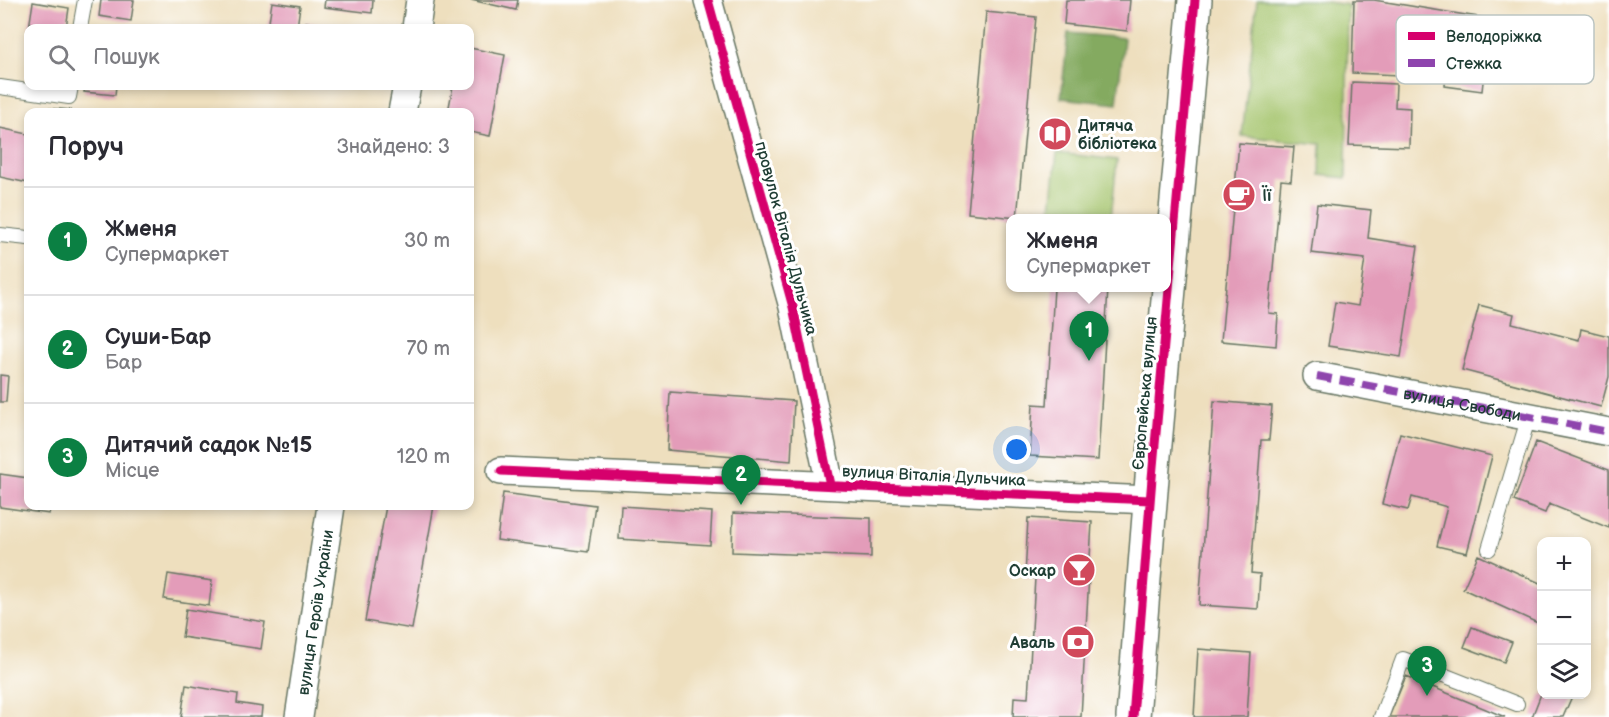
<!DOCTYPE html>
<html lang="uk">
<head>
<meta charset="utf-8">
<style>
	:root { --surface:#fff; --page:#f2f2f3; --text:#2b2b33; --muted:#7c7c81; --line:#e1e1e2; --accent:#0b8043 }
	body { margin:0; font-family:"Balsamiq Sans",sans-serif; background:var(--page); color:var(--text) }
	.controls { position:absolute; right:18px; bottom:18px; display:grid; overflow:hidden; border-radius:12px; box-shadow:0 3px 9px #0003 }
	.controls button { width:54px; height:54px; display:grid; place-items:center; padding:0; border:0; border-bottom:2px solid var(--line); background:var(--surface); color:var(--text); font:30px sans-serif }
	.you { position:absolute; left:1017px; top:450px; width:21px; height:21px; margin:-15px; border:4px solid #fff; border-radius:50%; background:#1a73e8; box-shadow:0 0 0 9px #1a73e833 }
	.badge { display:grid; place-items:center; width:39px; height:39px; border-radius:50%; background:var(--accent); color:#fff; font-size:20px; font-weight:700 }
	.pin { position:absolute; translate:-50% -50px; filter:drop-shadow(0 2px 3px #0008) }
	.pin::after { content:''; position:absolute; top:32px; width:21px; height:18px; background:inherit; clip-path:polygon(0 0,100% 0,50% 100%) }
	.popup { position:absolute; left:1006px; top:214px; width:165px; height:78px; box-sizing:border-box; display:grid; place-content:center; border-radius:12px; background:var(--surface); filter:drop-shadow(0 2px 4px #0005); font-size:20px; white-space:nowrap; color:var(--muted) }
	.popup b { font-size:22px; color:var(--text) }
	.popup::after { content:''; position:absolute; left:50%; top:100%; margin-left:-12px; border:12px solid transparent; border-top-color:var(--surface) }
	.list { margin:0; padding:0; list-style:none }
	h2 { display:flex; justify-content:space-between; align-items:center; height:78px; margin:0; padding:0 24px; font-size:26px }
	h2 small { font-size:20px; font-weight:400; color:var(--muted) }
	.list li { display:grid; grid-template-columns:39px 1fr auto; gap:18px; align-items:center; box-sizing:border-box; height:108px; padding:0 24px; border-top:2px solid var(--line) }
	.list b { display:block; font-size:22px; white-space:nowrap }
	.list p { margin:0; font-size:20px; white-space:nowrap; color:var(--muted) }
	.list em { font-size:20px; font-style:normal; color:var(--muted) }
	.icon { flex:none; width:33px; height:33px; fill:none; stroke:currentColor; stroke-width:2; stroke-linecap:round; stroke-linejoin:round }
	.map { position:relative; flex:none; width:1609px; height:717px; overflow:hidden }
	.search { position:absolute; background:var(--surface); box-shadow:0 3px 9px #0003; left:24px; top:24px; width:450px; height:66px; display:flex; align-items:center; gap:15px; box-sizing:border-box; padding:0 21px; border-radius:12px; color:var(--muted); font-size:22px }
	.panel { position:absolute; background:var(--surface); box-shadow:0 3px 9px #0003; left:24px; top:108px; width:450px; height:402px; border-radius:12px }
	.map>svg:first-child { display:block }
	.green { fill:#a6c56e; stroke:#628151; stroke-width:1.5 }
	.forest { fill:#84aa61; stroke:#52744a; stroke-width:1.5 }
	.building { fill:#e39cb9 }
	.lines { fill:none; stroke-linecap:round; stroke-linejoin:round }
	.service-casing { stroke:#677664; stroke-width:16 }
	.minor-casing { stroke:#677664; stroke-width:30 }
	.tertiary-casing { stroke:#677664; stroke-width:36 }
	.service { stroke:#fff; stroke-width:14 }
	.minor { stroke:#fff; stroke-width:27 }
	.tertiary { stroke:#fff; stroke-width:33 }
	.quiet { stroke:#8e44ad; stroke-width:8; stroke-dasharray:15 8; stroke-linecap:butt }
	.cycleway-casing { stroke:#fff; stroke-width:13 }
	.cycleway { stroke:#d6006c; stroke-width:9 }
	.labels { text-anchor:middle; stroke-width:6; stroke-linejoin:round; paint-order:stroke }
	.poi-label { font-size:16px; font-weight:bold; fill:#1f3d34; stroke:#fff; text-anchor:start }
	.street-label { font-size:16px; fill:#1f3d34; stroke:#fff }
	.key { fill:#fff; stroke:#bcc5c2; stroke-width:1.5 }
	.key-label { font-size:16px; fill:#1f3d34 }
</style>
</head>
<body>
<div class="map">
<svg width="1609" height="717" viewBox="0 0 1609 717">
	<rect width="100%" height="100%" fill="#fff"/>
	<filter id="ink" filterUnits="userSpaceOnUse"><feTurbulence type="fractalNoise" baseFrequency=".0167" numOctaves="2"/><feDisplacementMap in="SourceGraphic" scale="12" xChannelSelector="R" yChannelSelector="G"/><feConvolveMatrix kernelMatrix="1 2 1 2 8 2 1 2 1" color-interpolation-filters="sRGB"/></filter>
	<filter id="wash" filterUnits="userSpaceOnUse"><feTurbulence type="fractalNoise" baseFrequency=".008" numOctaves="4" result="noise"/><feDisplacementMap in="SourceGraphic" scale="24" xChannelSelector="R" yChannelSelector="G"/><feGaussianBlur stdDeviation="1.35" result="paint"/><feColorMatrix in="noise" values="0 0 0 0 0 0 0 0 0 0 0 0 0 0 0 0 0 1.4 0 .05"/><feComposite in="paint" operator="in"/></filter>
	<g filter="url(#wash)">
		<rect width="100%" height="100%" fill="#eedfbe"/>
		<path class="green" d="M 1257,0 L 1312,0 L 1348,5 L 1346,178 L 1320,175 L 1321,144 L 1242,136 Z
			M 1057,153 L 1117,160 L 1111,218 L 1050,218 Z"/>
		<path class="forest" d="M 1068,33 L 1124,38 L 1117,104 L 1061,98 Z"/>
		<g id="blocks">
			<path class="building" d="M 101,0 L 134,0 L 131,21 L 99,16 Z
				M 325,0 L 373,0 L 372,13 L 324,7 Z
				M 471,0 L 518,0 L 516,10 Z
				M 1066,0 L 1130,0 L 1127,31 L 1064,24 Z
				M 1354,0 L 1374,0 L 1490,19 L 1482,91 L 1445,86 L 1446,68 L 1401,64 L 1400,75 L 1352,73 Z
				M 33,2 L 69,8 L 66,28 L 29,28 Z
				M 272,2 L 300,6 L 297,28 L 268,28 Z
				M 986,12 L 1036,17 L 1017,218 L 968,213 Z
				M 306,22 L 333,27 L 333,28 L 305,28 Z
				M 470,48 L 505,55 L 490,136 L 470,132 L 470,112 L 448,112 L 453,86 L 470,86 Z
				M 1352,82 L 1396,84 L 1395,107 L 1410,108 L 1409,147 L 1349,145 Z
				M 85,86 L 116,86 L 115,95 L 84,92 Z
				M 44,108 L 71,110 L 71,112 L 44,112 Z
				M 0,128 L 28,134 L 28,183 L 0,177 Z
				M 1239,143 L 1294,147 L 1291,181 L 1281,180 L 1269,313 L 1278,314 L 1276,346 L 1221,341 Z
				M 1317,204 L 1371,210 L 1368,238 L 1418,246 L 1401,357 L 1328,346 L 1335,302 L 1358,306 L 1365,259 L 1311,253 Z
				M 1054,288 L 1108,288 L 1098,460 L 1030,456 L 1033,404 L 1047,405 Z
				M 1479,305 L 1514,314 L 1512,323 L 1579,340 L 1581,329 L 1609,336 L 1609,377 L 1601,407 L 1462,370 Z
				M 0,375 L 8,376 L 6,402 L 0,402 Z
				M 670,392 L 794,401 L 791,461 L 667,450 Z
				M 1214,401 L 1272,406 L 1269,440 L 1261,440 L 1251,573 L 1260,574 L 1258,609 L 1199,605 Z
				M 1400,433 L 1492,456 L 1467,553 L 1437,546 L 1447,507 L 1412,497 L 1408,510 L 1382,504 Z
				M 1536,442 L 1609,470 L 1609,528 L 1549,504 L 1545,513 L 1514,501 Z
				M 0,474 L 28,478 L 28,506 L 51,506 L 49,514 L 0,507 Z
				M 503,493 L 595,505 L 588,552 L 497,540 Z
				M 386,506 L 434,506 L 412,629 L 365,621 Z
				M 621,506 L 712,512 L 710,545 L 619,539 Z
				M 733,513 L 871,518 L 871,557 L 732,552 Z
				M 1028,518 L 1092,522 L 1081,717 L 1013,717 L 1014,697 L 1028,698 L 1035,578 L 1025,577 Z
				M 1478,555 L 1542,584 L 1542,625 L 1463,589 Z
				M 168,574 L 212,581 L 209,606 L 164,599 Z
				M 186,609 L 265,622 L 261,649 L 182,637 Z
				M 1472,627 L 1512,642 L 1504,662 L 1464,647 Z
				M 1198,649 L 1251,653 L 1247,717 L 1194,717 Z
				M 1406,676 L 1505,717 L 1389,717 Z
				M 186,685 L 238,694 L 237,703 L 262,707 L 261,717 L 181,717 Z
				M 1541,694 L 1573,694 L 1563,717 L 1532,717 Z"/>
		</g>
	</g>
	<g filter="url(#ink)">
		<use href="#blocks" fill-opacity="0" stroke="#677664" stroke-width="1.5"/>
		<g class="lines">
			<defs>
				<path id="service" d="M 80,28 L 85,0
					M 0,87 L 69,97 L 71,86
					M 0,235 L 28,238
					M 1489,549 L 1529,416
					M 1381,717 L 1403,659 L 1517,704"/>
				<g id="minor">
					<path d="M 708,0 L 793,307 L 830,485"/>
					<path d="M 416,28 L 420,0"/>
					<path d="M 402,112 L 407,86"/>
					<path id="s1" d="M 1317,376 L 1609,432"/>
					<path d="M 501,471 L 1150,500"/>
					<path id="s2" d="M 299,717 L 331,506"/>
				</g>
				<path id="tertiary" d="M 1133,717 L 1152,478 L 1195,0"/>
			</defs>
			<use href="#service" class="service-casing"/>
			<use href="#minor" class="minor-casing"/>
			<use href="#tertiary" class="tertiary-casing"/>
			<use href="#service" class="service"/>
			<use href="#minor" class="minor"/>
			<use href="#tertiary" class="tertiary"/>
			<path class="quiet" d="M 1317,376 L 1609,432"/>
			<defs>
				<path id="cycleway" d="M 708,0 L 793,307 L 830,485
					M 501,471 L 1150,500
					M 1133,717 L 1152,478 L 1195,0"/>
			</defs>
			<use href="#cycleway" class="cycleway-casing"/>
			<use href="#cycleway" class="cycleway"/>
		</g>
	</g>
	<defs>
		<symbol id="library-disc" viewBox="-11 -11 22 22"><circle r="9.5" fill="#d1495b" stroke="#fff"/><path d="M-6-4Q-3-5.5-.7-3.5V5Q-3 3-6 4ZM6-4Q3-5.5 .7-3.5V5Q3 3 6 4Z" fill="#fff"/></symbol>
		<symbol id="cafe-disc" viewBox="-11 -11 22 22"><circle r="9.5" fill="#d1495b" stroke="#fff"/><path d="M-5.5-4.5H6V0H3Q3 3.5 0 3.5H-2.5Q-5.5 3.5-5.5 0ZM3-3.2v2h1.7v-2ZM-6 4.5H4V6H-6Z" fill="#fff"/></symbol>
		<symbol id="bar-disc" viewBox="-11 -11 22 22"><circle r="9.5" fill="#d1495b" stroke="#fff"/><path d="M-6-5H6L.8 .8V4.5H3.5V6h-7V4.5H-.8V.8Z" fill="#fff"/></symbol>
		<symbol id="bank-disc" viewBox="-11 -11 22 22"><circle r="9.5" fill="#d1495b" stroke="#fff"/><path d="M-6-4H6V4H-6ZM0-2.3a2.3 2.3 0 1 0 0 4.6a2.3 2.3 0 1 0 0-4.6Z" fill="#fff"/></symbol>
	</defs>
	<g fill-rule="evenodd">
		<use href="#library-disc" x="1036" y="115" width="38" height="38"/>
		<use href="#cafe-disc" x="1220" y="176" width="38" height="38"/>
		<use href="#bar-disc" x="1060" y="551" width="38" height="38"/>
		<use href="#bank-disc" x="1059" y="623" width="38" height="38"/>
	</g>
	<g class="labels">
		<g class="poi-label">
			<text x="1078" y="131">Дитяча<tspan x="1078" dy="18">бібліотека</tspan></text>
			<text x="1262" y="201">Її</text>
			<text x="1056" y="576" text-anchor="end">Оскар</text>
			<text x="1055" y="648" text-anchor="end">Аваль</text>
		</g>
		<g class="street-label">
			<text transform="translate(787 238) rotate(75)" y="6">провулок Віталія Дульчика</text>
			<text transform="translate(1144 393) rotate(-85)" y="6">Європейська вулиця</text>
			<text dy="6" stroke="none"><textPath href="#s1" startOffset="148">вулиця Свободи</textPath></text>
			<text transform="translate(934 475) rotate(3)" y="6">вулиця Віталія Дульчика</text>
			<text dy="6" stroke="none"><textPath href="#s2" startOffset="106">вулиця Героїв України</textPath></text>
		</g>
	</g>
	<rect x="1396" y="15" width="198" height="69" rx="9" class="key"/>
	<rect x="1408" y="32" width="27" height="8" fill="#d6006c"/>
	<rect x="1408" y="59" width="27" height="8" fill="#8e44ad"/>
	<g class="key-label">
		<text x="1446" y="42">Велодоріжка</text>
		<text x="1446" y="69">Стежка</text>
	</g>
</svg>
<div class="controls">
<button>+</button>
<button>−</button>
<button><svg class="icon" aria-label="layers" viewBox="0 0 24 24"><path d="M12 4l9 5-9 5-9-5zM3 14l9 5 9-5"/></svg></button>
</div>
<div class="you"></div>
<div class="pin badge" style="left:1089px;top:361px">1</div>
<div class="popup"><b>Жменя</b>Супермаркет</div>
<div class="pin badge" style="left:741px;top:505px">2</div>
<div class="pin badge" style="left:1427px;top:696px">3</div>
<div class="search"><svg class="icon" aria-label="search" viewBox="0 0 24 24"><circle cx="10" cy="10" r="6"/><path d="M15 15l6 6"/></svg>Пошук</div>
<section class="panel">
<h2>Поруч<small>Знайдено: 3</small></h2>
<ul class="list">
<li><span class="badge">1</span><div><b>Жменя</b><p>Супермаркет</p></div><em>30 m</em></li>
<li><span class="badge">2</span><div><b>Суши-Бар</b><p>Бар</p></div><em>70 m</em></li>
<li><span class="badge">3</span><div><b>Дитячий садок №15</b><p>Місце</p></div><em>120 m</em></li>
</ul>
</section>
</div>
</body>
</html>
